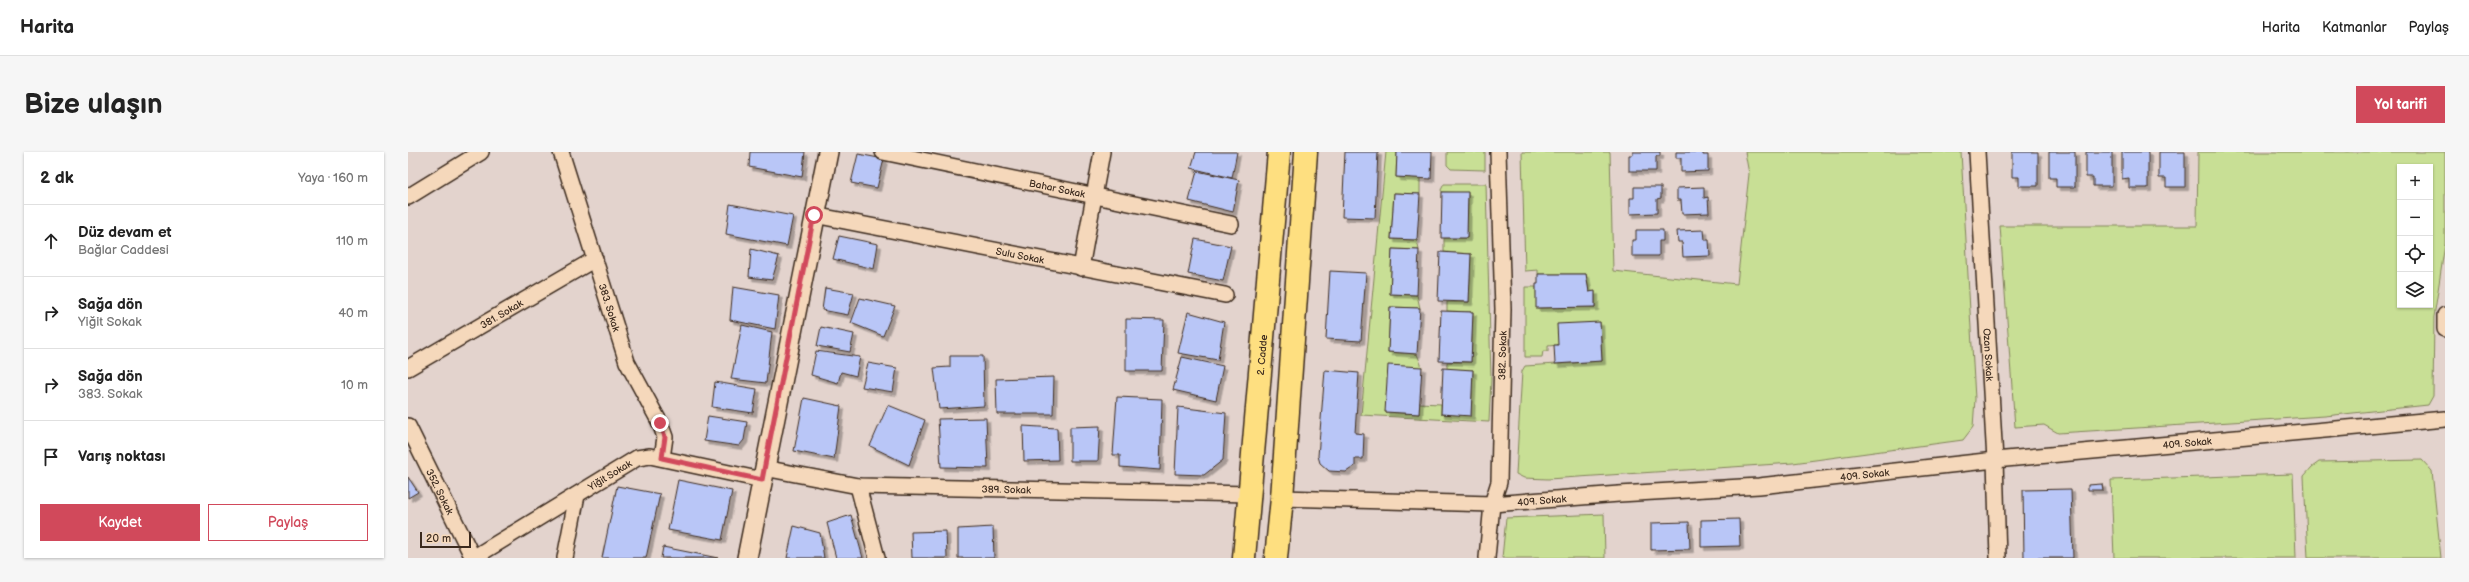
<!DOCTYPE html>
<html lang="tr">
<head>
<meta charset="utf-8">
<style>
	:root { --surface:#fff; --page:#f6f6f6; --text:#222; --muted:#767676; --line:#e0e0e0; --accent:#d1495b }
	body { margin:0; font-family:"Balsamiq Sans",sans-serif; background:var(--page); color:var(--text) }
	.controls { position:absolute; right:12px; top:12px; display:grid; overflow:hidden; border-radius:0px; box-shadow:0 1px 3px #0004 }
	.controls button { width:36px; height:36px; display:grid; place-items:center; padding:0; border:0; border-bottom:1px solid var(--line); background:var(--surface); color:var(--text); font:20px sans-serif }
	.scale { position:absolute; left:12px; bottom:10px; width:51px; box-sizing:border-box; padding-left:4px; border:2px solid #3b2a1e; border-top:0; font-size:11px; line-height:14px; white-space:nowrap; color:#3b2a1e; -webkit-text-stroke:3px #f5d8bb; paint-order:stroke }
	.stop { position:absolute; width:12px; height:12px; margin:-9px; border:3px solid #d1495b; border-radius:50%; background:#fff }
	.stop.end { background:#d1495b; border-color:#fff; box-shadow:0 1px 4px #0008 }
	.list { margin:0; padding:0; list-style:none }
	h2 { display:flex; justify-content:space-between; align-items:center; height:52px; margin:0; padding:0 16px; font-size:17px }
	h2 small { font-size:13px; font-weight:400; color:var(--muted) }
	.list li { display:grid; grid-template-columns:26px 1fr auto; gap:12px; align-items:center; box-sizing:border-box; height:72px; padding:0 16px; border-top:1px solid var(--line) }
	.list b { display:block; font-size:15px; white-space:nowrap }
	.list p { margin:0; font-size:13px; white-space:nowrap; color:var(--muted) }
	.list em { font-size:13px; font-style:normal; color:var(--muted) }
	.actions { display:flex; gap:8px; padding:12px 16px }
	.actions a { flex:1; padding:9px 0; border:1px solid var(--accent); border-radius:0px; text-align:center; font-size:14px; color:var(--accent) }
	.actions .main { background:var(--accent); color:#fff }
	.icon { flex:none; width:22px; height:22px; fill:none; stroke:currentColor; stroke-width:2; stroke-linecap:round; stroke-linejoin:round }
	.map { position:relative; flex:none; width:2037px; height:406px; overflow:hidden; border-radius:0px }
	header { display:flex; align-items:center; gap:24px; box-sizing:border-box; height:56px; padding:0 20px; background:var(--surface); border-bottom:1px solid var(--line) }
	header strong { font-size:19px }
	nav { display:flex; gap:22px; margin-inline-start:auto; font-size:14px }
	.intro { display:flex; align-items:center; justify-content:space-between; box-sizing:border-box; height:96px; padding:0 24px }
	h1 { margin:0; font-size:28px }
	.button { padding:10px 18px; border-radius:0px; background:var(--accent); color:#fff; font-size:14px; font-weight:700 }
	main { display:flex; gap:24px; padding:0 24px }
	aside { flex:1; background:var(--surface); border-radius:0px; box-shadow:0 1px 3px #0004 }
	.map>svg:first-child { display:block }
	.green { fill:#c8df95; stroke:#82845a; fill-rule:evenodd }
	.building { fill:#b9c6f7; stroke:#3b2a1e; filter:url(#shadow) }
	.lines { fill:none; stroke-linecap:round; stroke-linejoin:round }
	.minor-casing { stroke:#3b2a1e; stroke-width:18 }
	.tertiary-casing { stroke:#3b2a1e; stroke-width:22 }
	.primary-casing { stroke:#3b2a1e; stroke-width:25 }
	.minor { stroke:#f5d8bb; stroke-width:15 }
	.tertiary { stroke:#f5d8bb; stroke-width:19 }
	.primary { stroke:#fedf80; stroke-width:22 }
	.route { stroke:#d1495b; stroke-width:5 }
	.labels { text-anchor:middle; stroke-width:3; stroke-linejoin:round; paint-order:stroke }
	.street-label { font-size:10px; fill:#3b2a1e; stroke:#f5d8bb }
</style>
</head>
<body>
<header>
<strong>Harita</strong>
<nav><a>Harita</a><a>Katmanlar</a><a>Paylaş</a></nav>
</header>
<div class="intro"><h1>Bize ulaşın</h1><a class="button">Yol tarifi</a></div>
<main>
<aside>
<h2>2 dk<small>Yaya · 160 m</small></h2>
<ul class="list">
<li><svg class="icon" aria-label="ahead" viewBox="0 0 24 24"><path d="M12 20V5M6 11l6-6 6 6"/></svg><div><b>Düz devam et</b><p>Bağlar Caddesi</p></div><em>110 m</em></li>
<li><svg class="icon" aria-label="right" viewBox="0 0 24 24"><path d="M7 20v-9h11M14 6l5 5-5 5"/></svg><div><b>Sağa dön</b><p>Yiğit Sokak</p></div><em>40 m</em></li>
<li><svg class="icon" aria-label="right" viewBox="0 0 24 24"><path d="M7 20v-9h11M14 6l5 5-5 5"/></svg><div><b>Sağa dön</b><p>383. Sokak</p></div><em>10 m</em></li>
<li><svg class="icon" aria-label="arrive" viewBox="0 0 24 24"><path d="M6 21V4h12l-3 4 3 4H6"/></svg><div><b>Varış noktası</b></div></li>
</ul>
<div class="actions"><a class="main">Kaydet</a><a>Paylaş</a></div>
</aside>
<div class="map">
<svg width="2037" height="406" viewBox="0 0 2037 406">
	<defs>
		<filter id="shadow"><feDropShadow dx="3.5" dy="3.5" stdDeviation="0" flood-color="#0004"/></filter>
	</defs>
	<rect width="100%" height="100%" fill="#e3d3cd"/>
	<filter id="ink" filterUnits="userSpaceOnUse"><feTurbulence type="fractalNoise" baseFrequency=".025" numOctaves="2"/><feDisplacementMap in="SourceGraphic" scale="8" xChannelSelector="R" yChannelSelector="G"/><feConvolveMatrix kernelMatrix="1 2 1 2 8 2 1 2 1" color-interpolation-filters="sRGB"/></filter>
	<g filter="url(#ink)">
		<path class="green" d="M 978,0 L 989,0 L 988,25 L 1012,26 L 1012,42 L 986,41 L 983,87 L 1009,88 L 1011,98 L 984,97 L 982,142 L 1009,143 L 1012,156 L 982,155 L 980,200 L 1009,202 L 1014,215 L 977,260 L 1011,262 L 1011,251 L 1033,252 L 1033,262 L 1063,263 L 1065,218 L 1039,217 L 1039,210 L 1063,210 L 1065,160 L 1039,159 L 1039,150 L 1061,150 L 1063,102 L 1036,100 L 1036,86 L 1059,86 L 1060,41 L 1034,40 L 1033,38 L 1036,32 L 1078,32 L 1083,227 L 1081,270 L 953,263 Z
			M 1039,0 L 1077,0 L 1077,18 L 1043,17 L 1039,13 Z
			M 1114,0 L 1202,0 L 1205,119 L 1329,132 L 1341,22 L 1337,0 L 1553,0 L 1567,247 L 1565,275 L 1555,288 L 1385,311 L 1140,327 L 1116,326 L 1108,322 L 1114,219 L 1117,214 L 1194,209 L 1192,170 L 1150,193 L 1140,194 L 1140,199 L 1135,199 L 1134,205 L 1117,205 L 1117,135 L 1128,135 L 1129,156 L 1187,155 L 1187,140 L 1181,140 L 1178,122 L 1130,122 L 1130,118 L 1117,119 Z
			M 1790,0 L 2037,0 L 2037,92 L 2026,165 L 2025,244 L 2020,253 L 1917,264 L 1650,281 L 1636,273 L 1607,275 L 1592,74 L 1789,74 ZM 1992,15 L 2022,15 L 2022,153 L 1992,153 Z
			M 2014,308 L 2024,319 L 2033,406 L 1900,406 L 1896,324 L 1904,315 L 1911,310 Z
			M 1885,322 L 1888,406 L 1706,406 L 1703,328 Z
			M 1196,362 L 1197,406 L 1094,406 L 1098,366 Z"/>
		<path class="building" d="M 342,0 L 397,0 L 394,25 L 341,15 Z
			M 788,0 L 829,0 L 824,26 L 783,16 Z
			M 937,0 L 970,0 L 967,66 L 934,65 Z
			M 989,0 L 1024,0 L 1023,27 L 988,25 Z
			M 1225,0 L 1252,0 L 1252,4 L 1248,4 L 1248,19 L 1221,19 L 1221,3 L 1225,3 Z
			M 1268,0 L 1295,0 L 1295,3 L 1300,3 L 1300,19 L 1273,20 L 1273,6 L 1268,6 Z
			M 1604,0 L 1630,0 L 1630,34 L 1611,34 L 1611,25 L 1604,25 Z
			M 1641,0 L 1667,0 L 1667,35 L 1648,35 L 1648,26 L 1641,26 Z
			M 1678,0 L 1704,0 L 1704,34 L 1685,34 L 1685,25 L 1678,25 Z
			M 1714,0 L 1740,0 L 1740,36 L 1721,36 L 1721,26 L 1714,27 Z
			M 1751,0 L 1777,0 L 1777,35 L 1758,35 L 1758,26 L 1751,26 Z
			M 450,2 L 476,7 L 469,36 L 443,31 Z
			M 789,19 L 831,28 L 825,60 L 781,49 Z
			M 1226,35 L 1253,35 L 1253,46 L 1249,47 L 1249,61 L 1222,62 L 1222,46 L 1226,46 Z
			M 1296,35 L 1296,46 L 1300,45 L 1301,61 L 1274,62 L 1273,48 L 1269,48 L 1269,36 Z
			M 1034,40 L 1060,40 L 1059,86 L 1033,86 Z
			M 986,41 L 1012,42 L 1009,88 L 983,87 Z
			M 322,52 L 385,64 L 379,94 L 318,82 Z
			M 1228,78 L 1255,78 L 1255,89 L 1251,89 L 1251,104 L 1224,104 L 1224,88 L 1228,88 Z
			M 1296,78 L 1297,88 L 1301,88 L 1302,104 L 1275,105 L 1274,90 L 1270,90 L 1269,79 Z
			M 431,84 L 470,92 L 466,117 L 425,107 Z
			M 787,87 L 823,94 L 815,129 L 780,122 Z
			M 343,97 L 371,104 L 364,128 L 341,125 Z
			M 984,97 L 1011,98 L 1009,143 L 982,142 Z
			M 1032,100 L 1063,102 L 1061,150 L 1030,149 Z
			M 922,119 L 958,121 L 953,189 L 918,187 Z
			M 1130,122 L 1178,122 L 1181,140 L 1187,139 L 1187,155 L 1128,156 L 1128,132 L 1130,132 Z
			M 325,135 L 371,143 L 367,177 L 322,168 Z
			M 417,136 L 446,141 L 440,163 L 414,158 Z
			M 452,146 L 487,154 L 475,184 L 443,171 Z
			M 982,155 L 1012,156 L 1009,202 L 980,200 Z
			M 1033,159 L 1065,160 L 1063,210 L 1031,209 Z
			M 780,160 L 816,170 L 810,208 L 770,201 Z
			M 718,167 L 756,168 L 754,219 L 718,219 Z
			M 1192,170 L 1194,209 L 1147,212 L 1146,193 L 1150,193 L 1149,172 Z
			M 334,173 L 364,180 L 358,231 L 323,227 Z
			M 413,175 L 446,182 L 442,200 L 409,194 Z
			M 408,199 L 452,205 L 448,224 L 433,220 L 430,231 L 403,223 Z
			M 542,204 L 575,204 L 576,254 L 531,257 L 526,216 L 542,215 Z
			M 774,205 L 815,214 L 808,248 L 765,238 Z
			M 460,211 L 489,216 L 485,240 L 454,235 Z
			M 980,213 L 1014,215 L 1011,262 L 977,260 Z
			M 1035,216 L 1065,218 L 1063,264 L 1033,262 Z
			M 917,218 L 951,221 L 947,281 L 956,282 L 955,307 L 947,307 L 947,314 L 938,320 L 921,319 L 912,311 L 910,304 Z
			M 646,225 L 645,262 L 589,262 L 588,227 Z
			M 307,230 L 349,237 L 345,261 L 304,255 Z
			M 709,245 L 754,247 L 752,318 L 712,315 L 712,303 L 705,303 Z
			M 396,246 L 433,254 L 426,307 L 386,299 Z
			M 480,253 L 517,268 L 501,313 L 462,294 Z
			M 770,255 L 818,261 L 815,308 L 796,323 L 767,322 Z
			M 300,264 L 339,270 L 336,288 L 331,294 L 296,289 Z
			M 578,266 L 580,316 L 533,315 L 530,267 Z
			M 615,274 L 649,276 L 650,308 L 616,309 Z
			M 692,274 L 690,309 L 662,309 L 662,275 Z
			M 0,325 L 10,340 L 0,346 Z
			M 270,328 L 324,339 L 314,388 L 260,378 Z
			M 1694,332 L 1695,338 L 1680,338 L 1680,333 Z
			M 209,334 L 252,342 L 238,406 L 194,406 Z
			M 1663,337 L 1665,406 L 1616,406 L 1615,338 Z
			M 443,363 L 455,406 L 428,406 L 419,371 Z
			M 1331,367 L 1332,394 L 1293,395 L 1293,368 Z
			M 1281,370 L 1282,397 L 1243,398 L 1243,371 Z
			M 386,374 L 412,381 L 416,406 L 379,406 Z
			M 585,375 L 586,406 L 550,406 L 550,377 Z
			M 538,379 L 539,406 L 504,406 L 503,380 Z
			M 255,395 L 310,406 L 253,406 Z"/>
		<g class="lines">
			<defs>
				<g id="minor">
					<path id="s1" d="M 153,0 L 219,210 L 252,271 L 257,285 L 254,306"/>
					<path id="s2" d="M 475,0 L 823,72"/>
					<path id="s3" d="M 1569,0 L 1587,308 L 1590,406"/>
					<path d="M 0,45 L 73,0"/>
					<path id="s4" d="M 406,63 L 817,143"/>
					<path d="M 673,116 L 694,0"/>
					<path d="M 2037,163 L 2037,177"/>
					<path id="s5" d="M 0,216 L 187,107"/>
					<path id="s6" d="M 0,274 L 65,406"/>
					<path id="s7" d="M 356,316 L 450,334 L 842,342"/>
					<path d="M 450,334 L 469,406"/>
					<path id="s8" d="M 874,346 L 1084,352 L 1211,342 L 1351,334 L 1587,308 L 2037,267"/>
					<path id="s9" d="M 65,406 L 229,306 L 242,304 L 354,328"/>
					<path d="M 157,406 L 169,343"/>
					<path id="s10" d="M 1079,406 L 1084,352 L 1091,330 L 1095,157 L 1090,0"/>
				</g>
				<path id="tertiary" d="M 339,406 L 420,0"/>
				<g id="primary">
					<path id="s11" d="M 836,406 L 871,0"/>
					<path d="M 868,406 L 874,346 L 898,0"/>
				</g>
			</defs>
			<use href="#minor" class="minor-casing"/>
			<use href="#tertiary" class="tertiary-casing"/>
			<use href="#primary" class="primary-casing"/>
			<use href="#minor" class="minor"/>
			<use href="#tertiary" class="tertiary"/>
			<use href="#primary" class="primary"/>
		</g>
	</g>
	<g class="lines" filter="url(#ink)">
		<path class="route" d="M 252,271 L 257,285 L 254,306 L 354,328 L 406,63"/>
	</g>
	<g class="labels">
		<g class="street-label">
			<text dy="4" stroke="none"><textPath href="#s2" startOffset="178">Bahar Sokak</textPath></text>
			<text dy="4" stroke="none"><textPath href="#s4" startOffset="210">Sulu Sokak</textPath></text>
			<text dy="4" stroke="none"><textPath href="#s1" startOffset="163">383. Sokak</textPath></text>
			<text dy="4" stroke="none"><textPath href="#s5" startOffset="108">381. Sokak</textPath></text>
			<text dy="4" stroke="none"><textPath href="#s11" startOffset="204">2. Cadde</textPath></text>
			<text dy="4" stroke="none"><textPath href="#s3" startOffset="203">Ozan Sokak</textPath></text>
			<text dy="4" stroke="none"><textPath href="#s10" startOffset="204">382. Sokak</textPath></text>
			<text dy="4" stroke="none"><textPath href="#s8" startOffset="908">409. Sokak</textPath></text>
			<text dy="4" stroke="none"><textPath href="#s9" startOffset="160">Yiğit Sokak</textPath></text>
			<text dy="4" stroke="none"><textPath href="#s8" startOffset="584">409. Sokak</textPath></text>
			<text dy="4" stroke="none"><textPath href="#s7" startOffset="244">389. Sokak</textPath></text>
			<text dy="4" stroke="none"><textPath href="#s6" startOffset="73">352. Sokak</textPath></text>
			<text dy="4" stroke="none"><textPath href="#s8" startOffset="260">409. Sokak</textPath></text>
		</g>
	</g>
</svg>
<div class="controls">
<button>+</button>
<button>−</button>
<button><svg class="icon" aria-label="locate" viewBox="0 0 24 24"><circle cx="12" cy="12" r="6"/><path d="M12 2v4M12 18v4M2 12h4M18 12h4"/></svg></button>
<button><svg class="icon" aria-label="layers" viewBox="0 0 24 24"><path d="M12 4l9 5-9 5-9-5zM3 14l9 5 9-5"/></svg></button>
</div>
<div class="scale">20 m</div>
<div class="stop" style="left:406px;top:63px"></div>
<div class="stop end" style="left:252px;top:271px"></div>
</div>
</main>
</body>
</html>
